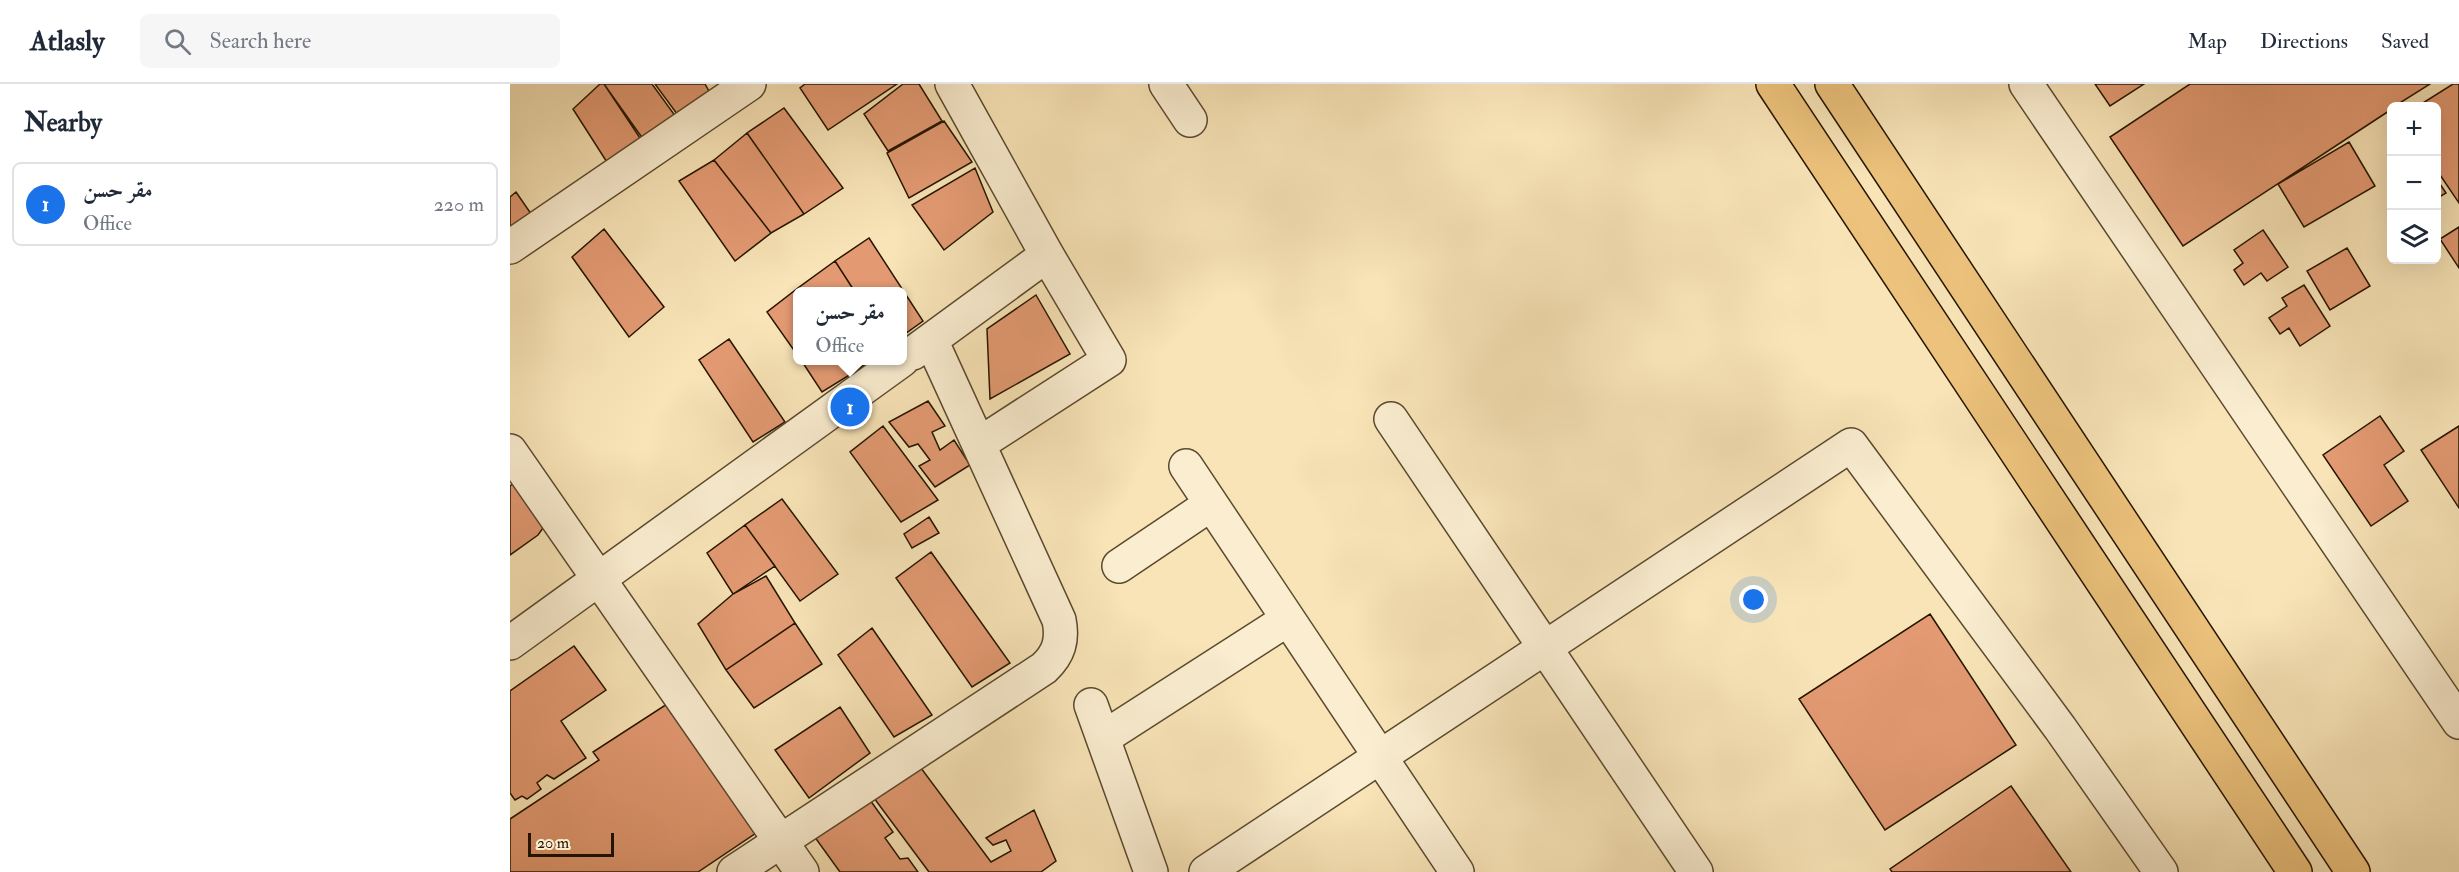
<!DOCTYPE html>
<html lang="en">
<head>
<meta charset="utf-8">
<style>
	:root { --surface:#fff; --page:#f6f6f7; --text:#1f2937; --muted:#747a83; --line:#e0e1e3; --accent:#1a73e8 }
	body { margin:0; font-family:"IM FELL Double Pica",Amiri,serif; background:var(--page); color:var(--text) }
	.controls { position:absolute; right:18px; top:18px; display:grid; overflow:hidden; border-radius:9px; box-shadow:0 6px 24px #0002 }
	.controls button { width:54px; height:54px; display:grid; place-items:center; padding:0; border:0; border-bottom:2px solid var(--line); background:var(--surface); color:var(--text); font:30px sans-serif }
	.scale { position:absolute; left:18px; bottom:15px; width:86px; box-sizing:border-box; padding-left:6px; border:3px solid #251500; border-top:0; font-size:16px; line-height:21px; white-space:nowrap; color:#251500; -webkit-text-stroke:4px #faedd0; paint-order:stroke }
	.you { position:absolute; left:1244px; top:516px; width:21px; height:21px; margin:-15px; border:4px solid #fff; border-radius:50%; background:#1a73e8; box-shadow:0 0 0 9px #1a73e833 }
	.badge { display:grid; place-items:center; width:39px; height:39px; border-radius:50%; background:var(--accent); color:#fff; font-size:20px; font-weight:700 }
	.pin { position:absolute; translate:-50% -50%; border:3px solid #fff; box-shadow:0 2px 6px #0006 }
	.popup { position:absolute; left:283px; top:203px; width:114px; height:78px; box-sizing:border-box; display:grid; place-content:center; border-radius:9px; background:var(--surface); filter:drop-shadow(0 2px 4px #0005); font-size:20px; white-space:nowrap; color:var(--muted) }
	.popup b { font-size:22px; color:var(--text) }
	.popup::after { content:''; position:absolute; left:50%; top:100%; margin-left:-12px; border:12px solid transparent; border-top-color:var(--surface) }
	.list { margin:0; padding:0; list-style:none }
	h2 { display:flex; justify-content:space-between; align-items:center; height:78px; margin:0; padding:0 24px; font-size:26px }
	h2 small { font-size:20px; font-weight:400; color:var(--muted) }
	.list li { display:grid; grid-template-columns:39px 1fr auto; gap:18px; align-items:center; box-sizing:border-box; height:84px; margin:0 12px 12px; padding:0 12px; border:2px solid var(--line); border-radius:9px }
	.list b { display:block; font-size:22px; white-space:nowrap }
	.list p { margin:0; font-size:20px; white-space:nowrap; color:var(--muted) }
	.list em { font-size:20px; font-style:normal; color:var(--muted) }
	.icon { flex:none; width:33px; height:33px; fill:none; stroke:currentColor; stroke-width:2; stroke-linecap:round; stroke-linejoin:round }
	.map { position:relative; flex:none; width:1949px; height:788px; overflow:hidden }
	header { display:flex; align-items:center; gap:36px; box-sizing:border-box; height:84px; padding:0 30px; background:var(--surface); border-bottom:2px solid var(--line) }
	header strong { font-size:28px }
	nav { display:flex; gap:33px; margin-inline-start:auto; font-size:21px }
	.search { width:420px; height:54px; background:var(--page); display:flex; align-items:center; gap:15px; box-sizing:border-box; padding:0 21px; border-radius:9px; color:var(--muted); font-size:22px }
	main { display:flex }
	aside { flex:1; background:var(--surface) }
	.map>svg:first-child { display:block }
	.building { fill:#e39a72; stroke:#251500; stroke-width:1.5 }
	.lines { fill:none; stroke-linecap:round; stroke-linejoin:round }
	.minor-casing { stroke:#5a492e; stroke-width:36 }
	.trunk-casing { stroke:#251500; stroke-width:36 }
	.minor { stroke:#faedd0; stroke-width:33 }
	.trunk { stroke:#ecc27c; stroke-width:33 }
</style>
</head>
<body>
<header>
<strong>Atlasly</strong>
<div class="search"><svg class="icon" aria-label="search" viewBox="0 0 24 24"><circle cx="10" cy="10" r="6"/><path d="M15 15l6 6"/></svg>Search here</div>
<nav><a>Map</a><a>Directions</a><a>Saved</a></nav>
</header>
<main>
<aside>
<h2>Nearby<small></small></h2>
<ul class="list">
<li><span class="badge">1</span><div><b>مقر حسن</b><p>Office</p></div><em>220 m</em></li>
</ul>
</aside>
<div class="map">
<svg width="1949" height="788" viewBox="0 0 1949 788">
	<rect width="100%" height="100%" fill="#f8e4b7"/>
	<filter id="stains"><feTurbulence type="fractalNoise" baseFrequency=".00333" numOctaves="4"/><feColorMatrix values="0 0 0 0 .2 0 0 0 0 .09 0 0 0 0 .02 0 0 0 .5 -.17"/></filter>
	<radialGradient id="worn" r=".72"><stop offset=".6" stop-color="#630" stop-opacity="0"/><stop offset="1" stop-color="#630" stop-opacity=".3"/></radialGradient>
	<path class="building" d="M 90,0 L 94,0 L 134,60 L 100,83 L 63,25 Z
		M 94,0 L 142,0 L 166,33 L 133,55 Z
		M 145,0 L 195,0 L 200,9 L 170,34 Z
		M 295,0 L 387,0 L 318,46 L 290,4 Z
		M 393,0 L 409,0 L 432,37 L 378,67 L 354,30 Z
		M 1585,0 L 1634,0 L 1600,22 Z
		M 1680,0 L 1920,0 L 1885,22 L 1882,22 L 1882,25 L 1673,162 L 1600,53 Z
		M 1943,0 L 1949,0 L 1949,119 L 1926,85 L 1926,22 L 1908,22 Z
		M 274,24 L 333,104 L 294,130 L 237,49 Z
		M 434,37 L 462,78 L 399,114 L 377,69 Z
		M 237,49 L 294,130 L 261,149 L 204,76 Z
		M 1839,58 L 1865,102 L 1794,143 L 1768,100 Z
		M 204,76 L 261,149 L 225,177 L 169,97 Z
		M 465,84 L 483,128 L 434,166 L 402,121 Z
		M 1926,94 L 1936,109 L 1926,115 Z
		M 6,108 L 26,137 L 0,155 L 0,113 Z
		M 1949,143 L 1949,184 L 1930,155 Z
		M 94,145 L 154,223 L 119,253 L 62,173 Z
		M 1753,146 L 1778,183 L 1757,197 L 1751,189 L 1734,201 L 1724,186 L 1733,179 L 1724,166 Z
		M 359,154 L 413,237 L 392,252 L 392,208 L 345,208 L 325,177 Z
		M 1837,164 L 1860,202 L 1820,226 L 1797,187 Z
		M 325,177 L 345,208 L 291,208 L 288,204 Z
		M 1794,201 L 1820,242 L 1790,262 L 1779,244 L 1770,250 L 1759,234 L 1777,222 L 1772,214 Z
		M 288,204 L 291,208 L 288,208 L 288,272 L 257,228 Z
		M 526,211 L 560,270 L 480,315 L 477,245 Z
		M 219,255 L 275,338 L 243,358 L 189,276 Z
		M 291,276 L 339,276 L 346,287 L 312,308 Z
		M 339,276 L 360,276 L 346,287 Z
		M 418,317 L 435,342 L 422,348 L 430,366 L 444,356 L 460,381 L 425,403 L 409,382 L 420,376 L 408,360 L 399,363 L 379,338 Z
		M 1870,332 L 1894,367 L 1874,381 L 1898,417 L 1861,442 L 1813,371 Z
		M 373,342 L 428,416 L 391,438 L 340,368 Z
		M 1949,342 L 1949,424 L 1911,366 Z
		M 12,394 L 32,425 L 33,444 L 28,451 L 0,471 L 0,402 Z
		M 272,415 L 328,490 L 290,517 L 235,441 Z
		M 419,433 L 429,449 L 402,464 L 394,450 Z
		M 235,441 L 265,482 L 223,510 L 197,469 Z
		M 421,468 L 500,579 L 462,603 L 386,494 Z
		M 256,492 L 285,539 L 216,586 L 188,540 L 223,510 Z
		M 1420,530 L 1506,661 L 1375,746 L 1289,615 Z
		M 285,539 L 312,580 L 244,624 L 216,586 Z
		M 362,544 L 422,631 L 384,653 L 328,571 Z
		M 64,562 L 96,606 L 51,637 L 76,674 L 44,695 L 37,691 L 27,699 L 31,705 L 17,715 L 12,712 L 5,716 L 0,709 L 0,607 Z
		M 157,620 L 249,747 L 188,788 L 0,788 L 0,735 L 89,676 L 83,668 Z
		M 330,623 L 360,669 L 299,714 L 265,666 Z
		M 405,676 L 481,778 L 501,767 L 496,756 L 483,761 L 476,754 L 524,726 L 546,777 L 531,788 L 419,788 L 358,706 Z
		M 1501,702 L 1561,788 L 1382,788 L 1380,785 Z
		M 360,716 L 383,748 L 375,754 L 390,775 L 398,774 L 408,788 L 330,788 L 304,752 Z"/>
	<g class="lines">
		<defs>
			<path id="minor" d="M 442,0 L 537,171 L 599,276 L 469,360
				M 656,0 L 680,36
				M 1516,0 L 1949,638
				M 0,163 L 239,0
				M 403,269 L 537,171
				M 881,335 L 1186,788
				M 0,367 L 292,788
				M 676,382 L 947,788
				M 609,482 L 701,420
				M 0,559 L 392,276
				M 581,621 L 641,788
				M 593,654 L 778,535
				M 224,788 L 534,584 C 549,570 553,556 549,536 L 421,256
				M 696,788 L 1341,361 L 1550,644 L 1651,788"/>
			<path id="trunk" d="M 1263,0 L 1785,788
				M 1322,0 L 1843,788"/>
		</defs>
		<use href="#minor" class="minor-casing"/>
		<use href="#trunk" class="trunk-casing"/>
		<use href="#minor" class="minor"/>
		<use href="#trunk" class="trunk"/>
	</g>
	<rect width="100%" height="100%" filter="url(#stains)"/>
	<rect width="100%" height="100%" fill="url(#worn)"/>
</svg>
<div class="controls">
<button>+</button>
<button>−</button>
<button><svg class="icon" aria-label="layers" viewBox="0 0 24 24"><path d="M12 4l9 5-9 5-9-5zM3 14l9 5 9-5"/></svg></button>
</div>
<div class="scale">20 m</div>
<div class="you"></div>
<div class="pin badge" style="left:340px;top:323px">1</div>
<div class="popup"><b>مقر حسن</b>Office</div>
</div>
</main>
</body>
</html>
